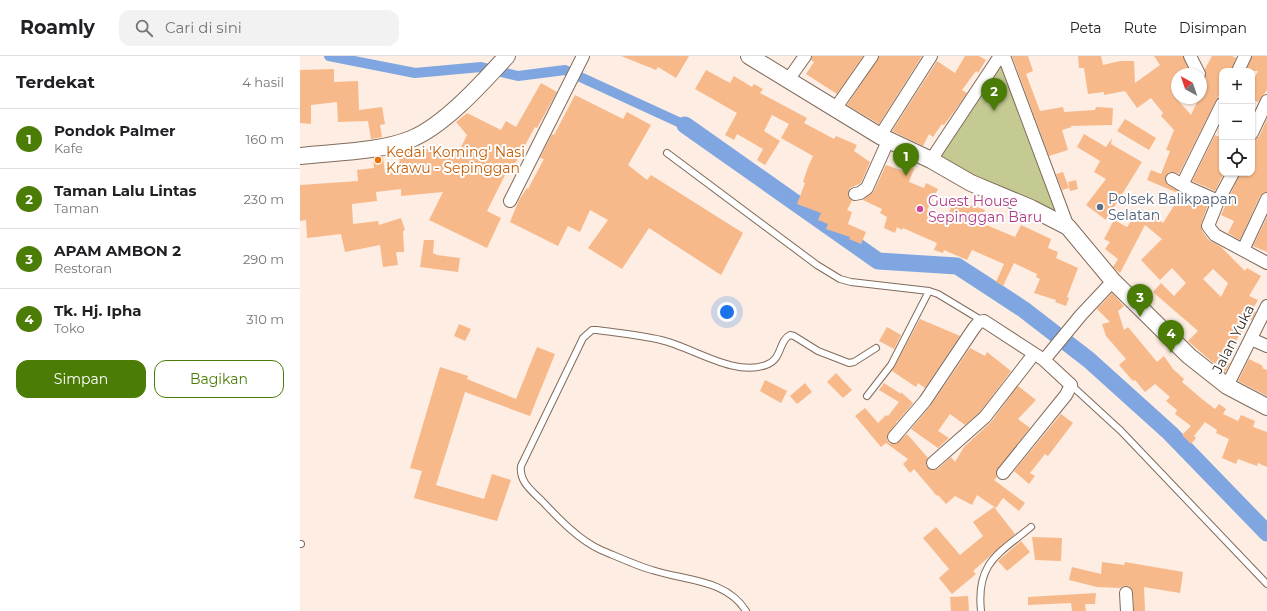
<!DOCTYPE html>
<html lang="id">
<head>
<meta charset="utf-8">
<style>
	:root { --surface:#fff; --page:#f2f2f2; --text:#202124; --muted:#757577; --line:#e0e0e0; --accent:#4b7c06 }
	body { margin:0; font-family:Montserrat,sans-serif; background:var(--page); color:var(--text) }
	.controls { position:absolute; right:12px; top:12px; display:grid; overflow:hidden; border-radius:8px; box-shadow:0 1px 3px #0004 }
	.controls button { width:36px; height:36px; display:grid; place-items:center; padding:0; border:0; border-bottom:1px solid var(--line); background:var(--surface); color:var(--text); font:20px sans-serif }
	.compass { position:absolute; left:871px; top:12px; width:36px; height:36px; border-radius:50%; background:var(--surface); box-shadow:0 1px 3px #0004; rotate:320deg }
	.you { position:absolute; left:427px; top:256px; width:14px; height:14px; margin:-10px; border:3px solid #fff; border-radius:50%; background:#1a73e8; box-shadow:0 0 0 6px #1a73e833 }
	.badge { display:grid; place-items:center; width:26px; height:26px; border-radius:50%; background:var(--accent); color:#fff; font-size:13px; font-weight:700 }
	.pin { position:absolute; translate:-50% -33px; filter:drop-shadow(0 1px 2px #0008) }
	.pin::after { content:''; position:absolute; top:21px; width:14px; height:12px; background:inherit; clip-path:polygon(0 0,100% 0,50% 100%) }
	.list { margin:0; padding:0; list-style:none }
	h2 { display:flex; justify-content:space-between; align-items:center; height:52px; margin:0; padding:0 16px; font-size:17px }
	h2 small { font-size:13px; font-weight:400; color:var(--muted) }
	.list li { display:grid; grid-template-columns:26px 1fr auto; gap:12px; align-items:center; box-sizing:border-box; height:60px; padding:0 16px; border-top:1px solid var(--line) }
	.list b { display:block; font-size:15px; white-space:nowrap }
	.list p { margin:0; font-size:13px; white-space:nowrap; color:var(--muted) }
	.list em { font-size:13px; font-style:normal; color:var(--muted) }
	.actions { display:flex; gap:8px; padding:12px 16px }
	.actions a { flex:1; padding:9px 0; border:1px solid var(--accent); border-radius:12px; text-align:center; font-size:14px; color:var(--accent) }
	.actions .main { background:var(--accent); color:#fff }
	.icon { flex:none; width:22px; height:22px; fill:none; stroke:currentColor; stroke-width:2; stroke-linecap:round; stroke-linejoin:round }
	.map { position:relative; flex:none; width:967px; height:555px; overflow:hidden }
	header { display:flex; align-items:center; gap:24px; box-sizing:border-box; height:56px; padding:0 20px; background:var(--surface); border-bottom:1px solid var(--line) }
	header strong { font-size:19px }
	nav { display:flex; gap:22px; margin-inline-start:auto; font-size:14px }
	.search { width:280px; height:36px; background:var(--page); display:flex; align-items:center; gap:10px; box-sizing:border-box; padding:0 14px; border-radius:12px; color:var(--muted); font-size:15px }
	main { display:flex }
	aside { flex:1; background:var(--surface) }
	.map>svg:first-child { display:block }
	.green { fill:#c5ca93 }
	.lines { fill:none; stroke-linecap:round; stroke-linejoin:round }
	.canal { stroke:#7fa6e0; stroke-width:10 }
	.river { stroke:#7fa6e0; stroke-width:17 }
	.building { fill:#f7b98a; fill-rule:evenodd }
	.lane-casing { stroke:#816b5b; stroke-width:8 }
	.street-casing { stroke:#816b5b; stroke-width:14 }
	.secondary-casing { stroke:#816b5b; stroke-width:18 }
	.lane { stroke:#fff; stroke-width:6 }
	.street { stroke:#fff; stroke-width:12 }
	.secondary { stroke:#fff; stroke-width:16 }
	.food-dot { fill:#e8710a; stroke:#fefefe; stroke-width:1.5 }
	.service-dot { fill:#5c6f8a; stroke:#fefefe; stroke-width:1.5 }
	.hotel-dot { fill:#d1479c; stroke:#fefefe; stroke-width:1.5 }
	.labels { text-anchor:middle; stroke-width:4; stroke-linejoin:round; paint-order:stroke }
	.food-label { font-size:14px; fill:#c56008; stroke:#fefefe; text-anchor:start }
	.service-label { font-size:14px; fill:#4e5e75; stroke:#fefefe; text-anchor:start }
	.hotel-label { font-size:14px; fill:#b23c85; stroke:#fefefe; text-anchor:start }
	.street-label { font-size:14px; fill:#332922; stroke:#fefefe }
</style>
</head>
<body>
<header>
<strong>Roamly</strong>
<div class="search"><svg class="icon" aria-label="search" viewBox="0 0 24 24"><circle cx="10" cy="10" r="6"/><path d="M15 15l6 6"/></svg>Cari di sini</div>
<nav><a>Peta</a><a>Rute</a><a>Disimpan</a></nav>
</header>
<main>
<aside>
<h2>Terdekat<small>4 hasil</small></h2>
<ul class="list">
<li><span class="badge">1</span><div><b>Pondok Palmer</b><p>Kafe</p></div><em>160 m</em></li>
<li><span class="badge">2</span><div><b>Taman Lalu Lintas</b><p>Taman</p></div><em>230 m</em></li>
<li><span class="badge">3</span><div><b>APAM AMBON 2</b><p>Restoran</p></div><em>290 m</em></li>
<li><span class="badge">4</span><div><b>Tk. Hj. Ipha</b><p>Toko</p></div><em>310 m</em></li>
</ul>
<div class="actions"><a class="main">Simpan</a><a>Bagikan</a></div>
</aside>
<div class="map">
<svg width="967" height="555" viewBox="0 0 967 555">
	<rect width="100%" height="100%" fill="#fdede2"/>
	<path class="green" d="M 701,7 L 759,160 L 637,103 Z"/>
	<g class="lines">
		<path class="canal" d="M 29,0 L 115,17 L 181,11 L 218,20 L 265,14 L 385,69"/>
		<path class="river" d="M 385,69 L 578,205 L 657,210 L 723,253 L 789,304 L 870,377 L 967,477"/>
	</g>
	<path class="building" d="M 321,0 L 389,0 L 376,22 L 358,11 L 356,14 Z
		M 512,0 L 563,0 L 537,38 L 506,18 L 514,6 L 511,4 Z
		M 579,0 L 622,0 L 579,68 L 547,49 Z
		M 665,0 L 679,0 L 686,4 L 678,17 L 676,15 L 662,34 L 667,37 L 653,57 L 644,69 L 642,68 L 633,81 L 629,78 L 623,90 L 592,75 L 637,5 L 655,17 Z
		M 712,0 L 728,0 L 733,15 L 726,18 L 740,55 L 763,51 L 764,56 L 795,54 L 796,51 L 813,52 L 812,69 L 770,70 L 772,71 L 762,74 L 768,94 L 749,100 Z
		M 778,0 L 801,0 L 803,9 L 820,5 L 834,5 L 835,27 L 860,9 L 854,0 L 883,0 L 891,18 L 877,18 L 877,43 L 891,59 L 899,42 L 901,42 L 901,25 L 905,22 L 905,13 L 912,0 L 932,0 L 936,2 L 931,15 L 922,15 L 922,33 L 879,118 L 873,116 L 869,116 L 865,122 L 868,129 L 908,149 L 901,168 L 902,175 L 909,184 L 921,191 L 945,215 L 947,212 L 961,220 L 949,240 L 958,244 L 952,254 L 956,256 L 952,264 L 949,263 L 942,276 L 941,276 L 925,305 L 930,307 L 925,317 L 888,285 L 898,275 L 853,236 L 861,227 L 874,240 L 886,227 L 872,212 L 860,224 L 841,204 L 862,183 L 845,169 L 820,217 L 813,211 L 818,203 L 805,193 L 810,186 L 804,183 L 814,164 L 827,171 L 840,152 L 853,161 L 855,160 L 863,167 L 877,145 L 875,144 L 878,137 L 847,124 L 851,114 L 861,118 L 870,95 L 866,94 L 874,74 L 861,60 L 863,57 L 851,42 L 837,52 L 825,35 L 804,39 L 804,36 L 788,38 L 784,12 L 779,12 ZM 913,213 L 928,227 L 921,241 L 903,223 Z
		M 952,0 L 967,0 L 967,34 L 958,46 L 952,43 L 952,26 L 958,15 L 946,15 Z
		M 34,13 L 34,26 L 58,25 L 59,54 L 82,51 L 85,68 L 80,69 L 82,81 L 71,83 L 68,65 L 38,66 L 37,46 L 11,49 L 11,68 L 0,67 L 0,14 Z
		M 406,14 L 430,27 L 434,20 L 452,31 L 454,28 L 463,33 L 460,37 L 507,62 L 504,67 L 534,83 L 536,80 L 557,89 L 554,95 L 570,106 L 561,127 L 550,132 L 548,136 L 548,140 L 552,145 L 547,154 L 552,156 L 548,168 L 566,176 L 561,188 L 549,183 L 550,181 L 526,173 L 528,168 L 518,164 L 521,157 L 497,148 L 505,127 L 503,126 L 508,111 L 513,100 L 481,82 L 489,68 L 472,59 L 464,75 L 480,85 L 465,109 L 457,104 L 463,93 L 437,78 L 434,84 L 425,79 L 437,57 L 395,33 Z
		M 241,27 L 257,36 L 237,72 L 235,71 L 211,115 L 208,113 L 187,155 L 201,162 L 187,192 L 129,164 L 143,136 L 101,140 L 101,133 L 76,136 L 77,145 L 52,148 L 53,168 L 78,165 L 79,169 L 101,162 L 105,174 L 103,175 L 104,196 L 96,196 L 98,209 L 83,211 L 80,189 L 45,196 L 41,178 L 7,182 L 6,164 L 0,165 L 0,129 L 58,125 L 57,114 L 74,112 L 73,102 L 83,101 L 85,117 L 100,115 L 99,97 L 106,95 L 132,93 L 127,96 L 160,93 L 167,79 L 156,66 L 167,57 L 201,74 L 206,65 L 216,71 Z
		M 275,39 L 323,63 L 327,56 L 351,69 L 328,109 L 347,124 L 351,119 L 443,177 L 421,219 L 349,172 L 322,213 L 288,192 L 308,164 L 290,154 L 280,176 L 268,170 L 258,190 L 210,166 L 219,144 L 227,132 L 228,133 L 244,103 L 240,102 L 252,78 L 254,79 Z
		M 825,63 L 856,82 L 849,94 L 817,75 Z
		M 967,63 L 967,136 L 960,140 L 940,184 L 928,177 L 934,165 L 921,159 L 940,117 L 952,117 L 952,84 L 959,81 Z
		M 784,78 L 806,91 L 812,82 L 811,88 L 842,106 L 806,164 L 786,149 L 806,123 L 794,116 L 800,105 L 777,91 Z
		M 915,79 L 922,82 L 922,117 L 924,117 L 915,135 L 892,125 Z
		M 586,109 L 603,115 L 606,109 L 614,113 L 609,126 L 624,132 L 626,127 L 638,133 L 627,154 L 646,163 L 655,143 L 685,154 L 679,166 L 715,181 L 721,169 L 751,183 L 748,192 L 758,196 L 756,202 L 778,212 L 767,241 L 769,242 L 766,250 L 755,246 L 756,244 L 734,237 L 740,223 L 736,221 L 737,218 L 714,207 L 703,230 L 696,226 L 704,208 L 672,194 L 667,204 L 644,194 L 643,197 L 634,194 L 637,187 L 603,172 L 602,174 L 597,171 L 595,177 L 584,172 L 587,161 L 580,157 L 582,153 L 563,144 L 574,135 Z
		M 763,116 L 769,132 L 762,134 L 756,118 Z
		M 776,124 L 778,133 L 770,135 L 768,126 Z
		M 967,161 L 967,196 L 953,190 Z
		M 124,184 L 134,184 L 133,197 L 137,199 L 160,202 L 158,216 L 120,211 Z
		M 812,237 L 824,250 L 818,255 L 824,274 L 828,271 L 857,306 L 864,300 L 873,313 L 884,323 L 882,326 L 902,343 L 915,353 L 919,348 L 926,353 L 923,358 L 938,365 L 941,359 L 955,365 L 953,371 L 967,376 L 967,411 L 958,407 L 957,410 L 938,403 L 936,408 L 922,402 L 929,383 L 916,377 L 917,374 L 905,366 L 894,380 L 896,382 L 891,388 L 882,379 L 891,370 L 875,358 L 877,354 L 866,345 L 870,341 L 855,328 L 845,336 L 835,324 L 833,325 L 819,309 L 826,303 L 806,280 L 802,268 L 810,266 L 797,253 Z
		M 620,263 L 660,280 L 625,332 L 618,327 L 616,331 L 592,315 Z
		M 159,268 L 171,273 L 165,285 L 154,280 Z
		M 587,271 L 601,279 L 594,293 L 579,285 Z
		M 237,291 L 255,298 L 230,360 L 165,336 L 136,429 L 184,443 L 192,418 L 211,424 L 197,465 L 114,442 L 122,415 L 110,412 L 140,311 L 168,320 L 167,323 L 216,343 Z
		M 670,292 L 685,300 L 687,296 L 711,315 L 680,356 L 665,369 L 650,358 L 638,375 L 649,382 L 638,392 L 611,373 L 631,349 Z
		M 949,303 L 963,310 L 962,312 L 967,314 L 967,340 L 938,325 Z
		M 536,317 L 552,334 L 543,342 L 527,326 Z
		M 465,324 L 487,335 L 481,347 L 460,335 Z
		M 505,327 L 512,336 L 497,348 L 490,340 Z
		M 584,327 L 601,338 L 601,336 L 613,347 L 598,365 L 596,365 L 597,366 L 587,379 L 587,384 L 589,387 L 596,388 L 607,378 L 628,402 L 626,409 L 631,414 L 638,413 L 651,401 L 655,406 L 664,391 L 691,366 L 718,330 L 736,344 L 718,363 L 730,372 L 696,416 L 697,421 L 694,424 L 725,447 L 719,455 L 703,442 L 696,452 L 677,439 L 672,449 L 655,440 L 646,448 L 638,439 L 637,440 L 614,413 L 610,417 L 603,408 L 608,403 L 586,387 L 581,391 L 555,360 L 565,352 L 578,367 L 586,359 L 588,360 L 599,346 L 579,334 Z
		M 761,358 L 773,367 L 748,400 L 745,398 L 730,417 L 735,420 L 729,428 L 714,415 Z
		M 694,451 L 715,478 L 673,515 L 676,518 L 652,538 L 639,522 L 649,513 L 623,482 L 636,471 L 660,499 L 683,480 L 673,466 Z
		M 732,481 L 762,482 L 761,505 L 735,504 Z
		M 721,485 L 730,496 L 707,515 L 698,505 Z
		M 802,506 L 824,509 L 825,506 L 883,516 L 880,537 L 844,531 L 845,555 L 834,555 L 833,536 L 829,530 L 825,530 L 820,532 L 797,531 L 769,524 L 772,511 L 801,518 Z
		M 796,537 L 795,548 L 785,548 L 786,555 L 772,555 L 771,547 L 728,549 L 728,541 Z
		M 668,540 L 669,555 L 651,555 L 650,541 Z"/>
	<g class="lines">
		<defs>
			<path id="lane" d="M 367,97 L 517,209 L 540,223 L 551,226 L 629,235 L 638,238 L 681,264
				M 771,329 L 821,375 L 967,528
				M 567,340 L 591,309 L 629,235
				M 0,488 L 1,488
				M 446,555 C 426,523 386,525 352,514 C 335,509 318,501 301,494 C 279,484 260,464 243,446 C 232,435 219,426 221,410 L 283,282 L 292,274 L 297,274 C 318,277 340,279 361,284 C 392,291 434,321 466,309 C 483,303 478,285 490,279 L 494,280 L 518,295 L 549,307 L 554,306 L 576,292
				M 681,555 C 676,507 698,498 731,471"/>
			<path id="street" d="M 704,0 L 768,171
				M 890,0 L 899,18
				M 938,15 L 945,0
				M 488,24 L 505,0
				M 535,53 L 572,0
				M 952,77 L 967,45
				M 580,80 L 631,0
				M 631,104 L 700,0
				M 872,123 L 882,129 L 918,145 L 933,117
				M 882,129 L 922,48
				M 555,138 L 560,137 L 567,132 L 588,85
				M 210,145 L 283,0
				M 918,145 L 908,170 L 915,179 L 967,207
				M 943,194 L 967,143
				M 951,283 L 967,290
				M 744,304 L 781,259 L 813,225
				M 927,330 L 967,250
				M 594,381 L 625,345 L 674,272 L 679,266 L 684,265 L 744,304 L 771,329 L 766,339 L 703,417
				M 633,407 L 685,361 L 734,298
				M 826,537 L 827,555"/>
			<path id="secondary" d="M 449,0 L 580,80 L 631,104 L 671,127 L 731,152 L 768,171 L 813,225 L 889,300 L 927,330 L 967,351
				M 0,100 C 35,96 79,96 111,83 C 144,70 183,26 207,0"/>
		</defs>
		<use href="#lane" class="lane-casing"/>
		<use href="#street" class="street-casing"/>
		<use href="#secondary" class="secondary-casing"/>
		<use href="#lane" class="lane"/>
		<use href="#street" class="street"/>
		<use href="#secondary" class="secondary"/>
	</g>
	<circle class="food-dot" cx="78" cy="104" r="4"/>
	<circle class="service-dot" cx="800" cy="151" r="4"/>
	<circle class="hotel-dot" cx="620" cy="153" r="4"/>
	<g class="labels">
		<g class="food-label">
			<text x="86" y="101">Kedai 'Koming' Nasi<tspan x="86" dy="16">Krawu - Sepinggan</tspan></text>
		</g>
		<g class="service-label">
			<text x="808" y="148">Polsek Balikpapan<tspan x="808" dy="16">Selatan</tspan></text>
		</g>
		<g class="hotel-label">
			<text x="628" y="150">Guest House<tspan x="628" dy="16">Sepinggan Baru</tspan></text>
		</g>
		<g class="street-label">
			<text transform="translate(933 283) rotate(-63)" y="5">Jalan Yuka</text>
		</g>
	</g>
</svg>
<div class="controls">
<button>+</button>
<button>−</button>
<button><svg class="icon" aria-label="locate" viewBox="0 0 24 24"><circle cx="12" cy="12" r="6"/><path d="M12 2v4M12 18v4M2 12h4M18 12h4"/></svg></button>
</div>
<svg class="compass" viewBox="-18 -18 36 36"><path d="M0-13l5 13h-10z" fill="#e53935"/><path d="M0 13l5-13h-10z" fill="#757577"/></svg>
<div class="you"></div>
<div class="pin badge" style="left:606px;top:120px">1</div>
<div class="pin badge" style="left:694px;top:55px">2</div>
<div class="pin badge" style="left:840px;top:261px">3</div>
<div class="pin badge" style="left:871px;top:297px">4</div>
</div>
</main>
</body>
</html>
